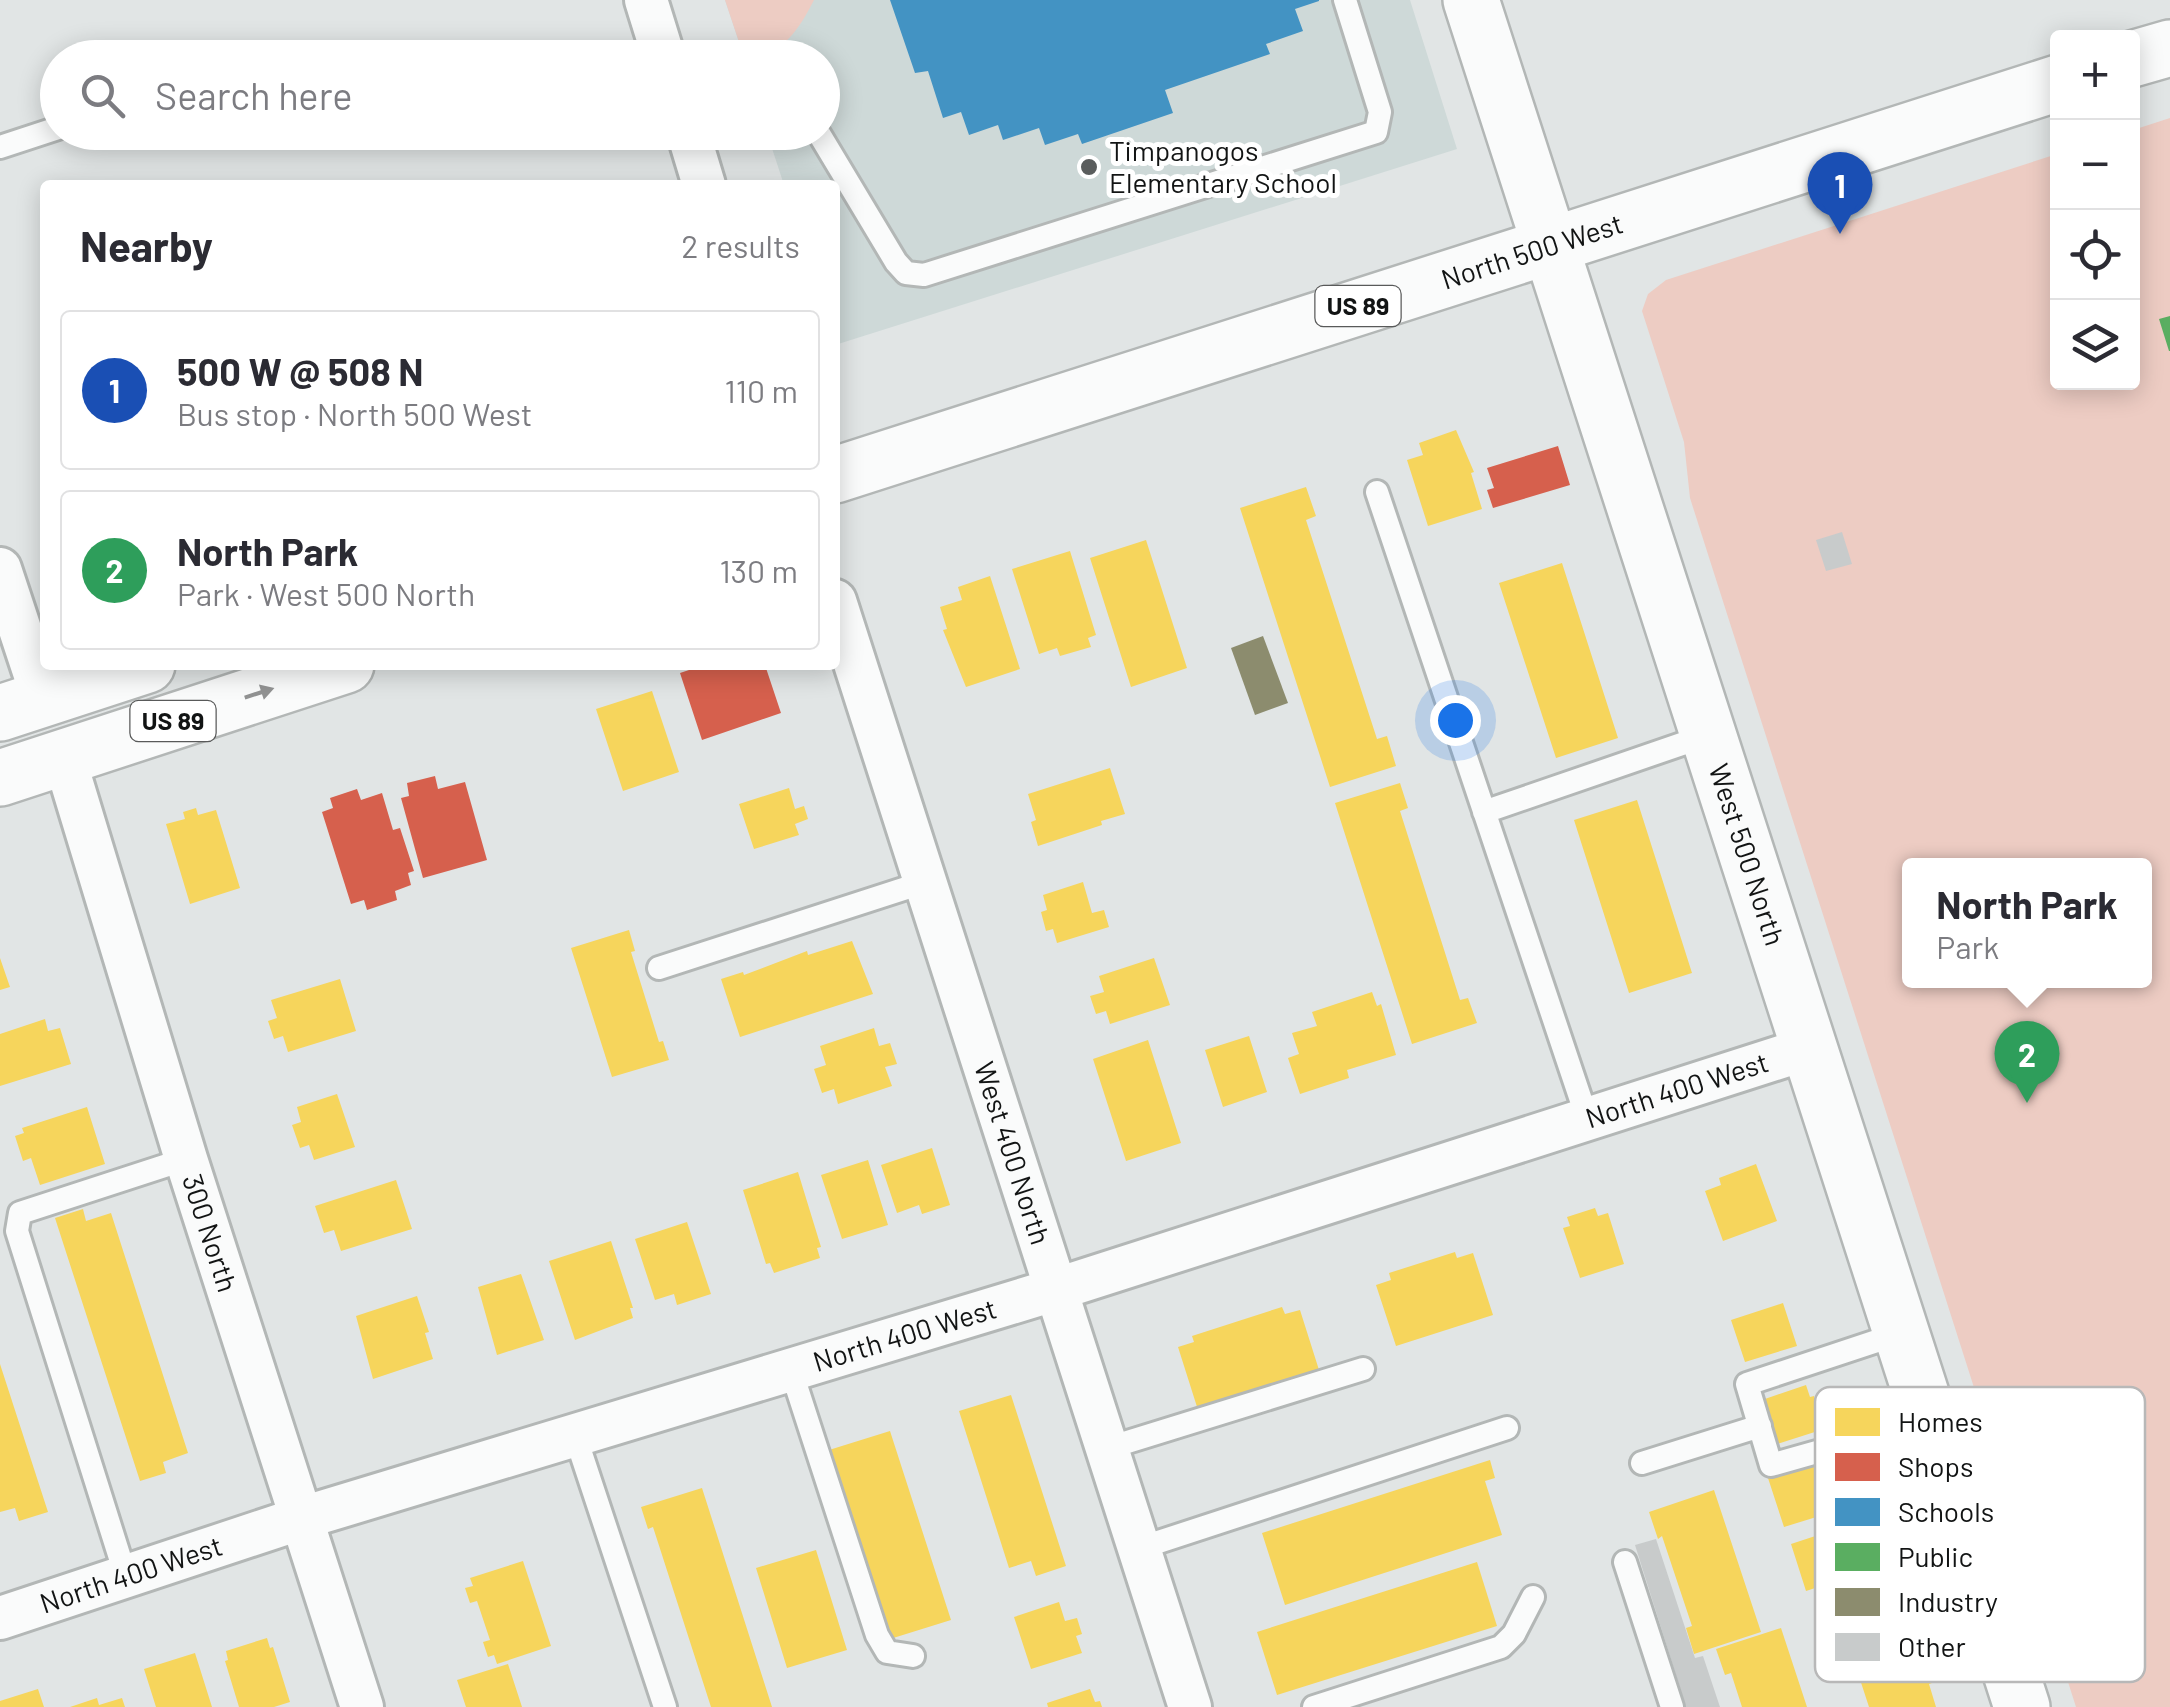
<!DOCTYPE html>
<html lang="en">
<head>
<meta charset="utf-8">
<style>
	:root { --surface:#fff; --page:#f7f7f7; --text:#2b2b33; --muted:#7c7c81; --line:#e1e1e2; --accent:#7c3aed }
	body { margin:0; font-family:Barlow,sans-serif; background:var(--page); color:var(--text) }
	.controls { position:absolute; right:30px; top:30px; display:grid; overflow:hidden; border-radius:10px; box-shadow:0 5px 25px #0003 }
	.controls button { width:90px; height:90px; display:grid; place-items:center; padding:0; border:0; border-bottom:2px solid var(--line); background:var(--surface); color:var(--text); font:50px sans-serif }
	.you { position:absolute; left:1455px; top:720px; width:35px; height:35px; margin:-25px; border:8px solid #fff; border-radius:50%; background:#1a73e8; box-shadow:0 0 0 15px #1a73e833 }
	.badge { display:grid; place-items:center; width:65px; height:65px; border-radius:50%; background:var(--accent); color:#fff; font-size:32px; font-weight:700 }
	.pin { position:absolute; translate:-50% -82px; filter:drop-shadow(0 2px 5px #0008) }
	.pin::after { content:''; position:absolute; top:52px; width:35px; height:30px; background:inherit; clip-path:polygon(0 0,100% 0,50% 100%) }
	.popup { position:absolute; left:1902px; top:858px; width:250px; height:130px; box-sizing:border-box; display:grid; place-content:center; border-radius:10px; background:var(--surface); filter:drop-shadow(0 2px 8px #0005); font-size:32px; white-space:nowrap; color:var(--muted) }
	.popup b { font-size:38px; color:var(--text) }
	.popup::after { content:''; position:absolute; left:50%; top:100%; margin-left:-20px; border:20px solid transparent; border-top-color:var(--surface) }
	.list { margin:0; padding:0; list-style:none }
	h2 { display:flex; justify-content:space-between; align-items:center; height:130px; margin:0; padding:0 40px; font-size:42px }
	h2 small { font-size:32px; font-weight:400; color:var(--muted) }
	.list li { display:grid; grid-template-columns:65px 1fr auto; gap:30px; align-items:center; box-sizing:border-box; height:160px; margin:0 20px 20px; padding:0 20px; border:2px solid var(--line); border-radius:10px }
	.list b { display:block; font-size:38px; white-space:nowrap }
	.list p { margin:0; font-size:32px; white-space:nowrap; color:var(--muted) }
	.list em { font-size:32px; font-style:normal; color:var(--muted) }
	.icon { flex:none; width:55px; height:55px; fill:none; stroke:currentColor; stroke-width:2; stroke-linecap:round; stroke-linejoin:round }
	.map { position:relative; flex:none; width:2170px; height:1707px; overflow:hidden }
	.search { position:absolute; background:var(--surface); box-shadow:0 5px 25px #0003; left:40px; top:40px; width:800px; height:110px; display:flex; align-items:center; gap:25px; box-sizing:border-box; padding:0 35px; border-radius:55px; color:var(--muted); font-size:38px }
	.panel { position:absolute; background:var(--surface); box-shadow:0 5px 25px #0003; left:40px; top:180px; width:800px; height:490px; border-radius:10px }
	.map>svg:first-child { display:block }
	.built { fill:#ced9d8 }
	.green { fill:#edccc3; fill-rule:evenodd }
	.homes { fill:#f6d55c }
	.shops { fill:#d6604d }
	.schools { fill:#4393c3 }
	.public { fill:#5aae61 }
	.industry { fill:#8c8c6e }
	.building { fill:#c8cbcb }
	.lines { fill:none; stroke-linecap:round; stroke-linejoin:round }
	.service-casing { stroke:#b3b7b6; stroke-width:28 }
	.minor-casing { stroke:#b3b7b6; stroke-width:48 }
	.tertiary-casing { stroke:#b3b7b6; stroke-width:60 }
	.primary-casing { stroke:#b3b7b6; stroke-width:60 }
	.service { stroke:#fafbfb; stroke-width:22 }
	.minor { stroke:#fafbfb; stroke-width:42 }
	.tertiary { stroke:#fafbfb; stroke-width:55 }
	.primary { stroke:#fafbfb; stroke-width:55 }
	.oneway { fill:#929393 }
	.poi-dot { fill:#5a5d5d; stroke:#fff; stroke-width:4 }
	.labels { text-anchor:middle; stroke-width:10; stroke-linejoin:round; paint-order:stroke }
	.shield { fill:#fff; stroke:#595a5a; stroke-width:2.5 }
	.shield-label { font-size:25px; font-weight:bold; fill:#121414 }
	.poi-label { font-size:28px; fill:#121414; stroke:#fff; text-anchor:start }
	.street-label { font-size:28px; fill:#121414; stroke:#fff }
	.key { fill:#fff; stroke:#b8b8b8; stroke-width:2.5 }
	.key-label { font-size:28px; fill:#121414 }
</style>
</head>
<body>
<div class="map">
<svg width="2170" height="1707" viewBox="0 0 2170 1707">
	<rect width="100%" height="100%" fill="#e1e5e5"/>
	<path class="built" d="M 725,0 L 1410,0 L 1457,149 L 835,345 L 835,185 L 784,185 L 767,133 L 822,132 L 822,58 L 744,57 Z"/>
	<path class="green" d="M 725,0 L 814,0 C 798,31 781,58 744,57 Z
		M 2170,118 L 2170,1707 L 2076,1707 L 1690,498 L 1684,442 L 1642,311 L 1648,294 L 1666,280 L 2057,154 L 2058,382 L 2132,382 L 2133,130 ZM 1910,866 L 2144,866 L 2144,980 L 1910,980 Z"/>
	<path class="homes" d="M 1456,430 L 1474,472 L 1471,473 L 1482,509 L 1428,526 L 1407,460 L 1423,455 L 1419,443 Z
		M 1306,487 L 1316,516 L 1306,520 L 1377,739 L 1387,736 L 1396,766 L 1330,787 L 1240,508 Z
		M 1146,540 L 1187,668 L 1131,687 L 1090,558 Z
		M 1070,551 L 1096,635 L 1088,638 L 1091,647 L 1060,656 L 1057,648 L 1039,654 L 1012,569 Z
		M 1562,563 L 1618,738 L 1556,758 L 1499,583 Z
		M 990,576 L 1020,669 L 966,687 L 943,630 L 947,629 L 940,607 L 962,600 L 958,587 Z
		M 652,691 L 679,772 L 623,791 L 596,709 Z
		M 1110,768 L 1125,814 L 1101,821 L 1102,825 L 1038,846 L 1031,822 L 1036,820 L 1028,794 Z
		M 1400,783 L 1408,808 L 1400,811 L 1460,1000 L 1468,998 L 1477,1023 L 1412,1044 L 1335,803 Z
		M 789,788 L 795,809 L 804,806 L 808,819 L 795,824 L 799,835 L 754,849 L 739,804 Z
		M 1637,800 L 1692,973 L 1629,993 L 1574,820 Z
		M 196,808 L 198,815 L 216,810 L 240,888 L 190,904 L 166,824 L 185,819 L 183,812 Z
		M 1083,882 L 1092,913 L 1104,910 L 1109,927 L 1057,943 L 1053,929 L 1046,931 L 1041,912 L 1047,910 L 1043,895 Z
		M 629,930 L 635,951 L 631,952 L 659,1042 L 663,1041 L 669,1060 L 612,1077 L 571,948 Z
		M 852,941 L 873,994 L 740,1037 L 721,979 L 743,972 L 744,975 L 807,951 L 808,955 Z
		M 0,958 L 10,987 L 0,990 Z
		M 1154,958 L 1170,1005 L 1110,1024 L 1106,1011 L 1096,1014 L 1090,996 L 1104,992 L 1099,976 Z
		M 340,979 L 356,1031 L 288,1052 L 283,1036 L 274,1039 L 268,1021 L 277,1018 L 271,1000 Z
		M 1372,992 L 1377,1006 L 1381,1004 L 1396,1055 L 1347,1070 L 1349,1078 L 1300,1094 L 1288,1058 L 1299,1054 L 1292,1033 L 1317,1026 L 1312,1012 Z
		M 45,1019 L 48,1031 L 60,1028 L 71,1064 L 0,1086 L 0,1034 Z
		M 874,1028 L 879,1046 L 890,1043 L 897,1064 L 885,1067 L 892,1086 L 838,1104 L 834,1089 L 822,1093 L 814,1069 L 826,1065 L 820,1046 Z
		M 1249,1036 L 1267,1092 L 1223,1107 L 1205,1050 Z
		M 1148,1040 L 1181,1143 L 1126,1161 L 1093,1059 Z
		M 337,1094 L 355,1147 L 314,1160 L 309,1145 L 300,1148 L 292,1125 L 301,1122 L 297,1107 Z
		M 87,1107 L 105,1164 L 40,1185 L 31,1158 L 23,1161 L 15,1136 L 24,1133 L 22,1128 Z
		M 932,1148 L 950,1205 L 922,1214 L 919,1205 L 897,1213 L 881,1165 Z
		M 868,1160 L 888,1225 L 842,1239 L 821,1175 Z
		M 1756,1164 L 1777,1221 L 1723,1241 L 1705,1191 L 1721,1185 L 1719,1178 Z
		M 798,1172 L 821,1247 L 817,1248 L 820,1258 L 774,1273 L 770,1263 L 766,1264 L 743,1190 Z
		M 396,1180 L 412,1229 L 341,1251 L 334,1230 L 324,1233 L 315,1206 Z
		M 1595,1208 L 1598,1216 L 1608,1213 L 1624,1264 L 1580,1278 L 1563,1228 L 1570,1226 L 1567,1217 Z
		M 83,1209 L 86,1221 L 111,1213 L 188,1453 L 163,1462 L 166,1473 L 140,1481 L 55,1218 Z
		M 687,1222 L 711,1294 L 677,1305 L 674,1294 L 655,1300 L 635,1239 Z
		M 611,1241 L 633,1308 L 630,1308 L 633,1318 L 575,1340 L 549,1261 Z
		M 1455,1252 L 1457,1258 L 1473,1253 L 1493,1315 L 1396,1346 L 1376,1285 L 1391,1280 L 1389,1273 Z
		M 521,1274 L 544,1340 L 497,1355 L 478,1287 Z
		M 417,1296 L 429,1332 L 425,1333 L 433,1359 L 373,1379 L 356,1316 Z
		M 1783,1303 L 1797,1346 L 1745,1362 L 1731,1320 Z
		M 1282,1307 L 1285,1314 L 1300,1310 L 1319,1370 L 1198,1410 L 1178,1347 L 1194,1342 L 1192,1336 Z
		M 0,1364 L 48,1512 L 19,1521 L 15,1508 L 0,1512 Z
		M 1806,1385 L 1810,1397 L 1814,1396 L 1821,1417 L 1817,1418 L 1821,1430 L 1777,1444 L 1762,1400 Z
		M 1011,1395 L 1066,1566 L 1036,1576 L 1031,1561 L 1009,1568 L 959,1411 Z
		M 890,1431 L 951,1620 L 890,1639 L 829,1450 Z
		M 1837,1456 L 1841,1467 L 1853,1464 L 1865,1502 L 1784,1527 L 1768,1478 Z
		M 1490,1460 L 1495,1478 L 1485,1481 L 1502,1535 L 1285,1605 L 1262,1533 Z
		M 702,1488 L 772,1707 L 711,1707 L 653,1527 L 648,1529 L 641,1507 Z
		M 1714,1490 L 1761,1632 L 1694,1654 L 1686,1628 L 1692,1626 L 1662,1536 L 1658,1539 L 1649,1512 Z
		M 1855,1523 L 1871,1570 L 1806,1591 L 1791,1544 Z
		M 816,1550 L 847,1650 L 787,1668 L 756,1568 Z
		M 523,1561 L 551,1646 L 497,1664 L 494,1655 L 488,1657 L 483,1642 L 490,1640 L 477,1601 L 470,1603 L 465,1588 L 473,1586 L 470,1578 Z
		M 1477,1562 L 1497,1626 L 1277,1695 L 1257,1632 Z
		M 1898,1587 L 1920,1657 L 1927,1655 L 1935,1682 L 1929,1684 L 1936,1707 L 1869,1707 L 1836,1606 Z
		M 1059,1602 L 1065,1621 L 1077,1618 L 1082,1634 L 1076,1636 L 1082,1653 L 1031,1669 L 1014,1617 Z
		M 1781,1628 L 1807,1707 L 1742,1707 L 1731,1673 L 1725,1675 L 1716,1649 Z
		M 267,1638 L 270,1648 L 273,1647 L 290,1702 L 274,1707 L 239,1707 L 225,1661 L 228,1660 L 226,1651 Z
		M 195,1653 L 212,1707 L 156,1707 L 144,1669 Z
		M 508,1664 L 522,1707 L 466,1707 L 457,1680 Z
		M 38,1689 L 44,1707 L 0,1707 L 0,1701 Z
		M 1090,1689 L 1095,1702 L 1100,1701 L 1102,1707 L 1048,1707 L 1047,1703 Z
		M 97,1698 L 99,1705 L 122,1698 L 125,1707 L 70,1707 Z"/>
	<path class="shops" d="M 1558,446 L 1570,485 L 1493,508 L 1487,490 L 1494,488 L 1487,468 Z
		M 704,665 L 765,665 L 781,713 L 702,740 L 680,673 Z
		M 435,776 L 438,789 L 465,782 L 487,860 L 423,878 L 401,798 L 409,796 L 407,783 Z
		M 357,789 L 361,800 L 382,793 L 393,830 L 400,828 L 414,871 L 408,873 L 411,885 L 395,891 L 397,900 L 367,910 L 364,900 L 351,904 L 322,812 L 333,808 L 330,798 Z"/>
	<path class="schools" d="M 890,0 L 1319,0 L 1319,1 L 1295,9 L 1303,31 L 1266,44 L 1270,54 L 1165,90 L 1173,113 L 1082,144 L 1078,134 L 1045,145 L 1039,128 L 1003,140 L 998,125 L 969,135 L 961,112 L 943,118 L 928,71 L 915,73 Z"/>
	<path class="public" d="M 2170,316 L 2170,351 L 2169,351 L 2159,319 Z"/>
	<path class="industry" d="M 1263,636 L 1288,703 L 1255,715 L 1231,648 Z"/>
	<path class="building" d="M 1842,532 L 1852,564 L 1826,571 L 1816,540 Z
		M 1656,1539 L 1695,1658 L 1703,1656 L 1720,1707 L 1686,1707 L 1635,1545 Z"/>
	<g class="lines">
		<defs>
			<path id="service" d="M 818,132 L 896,262 L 906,273 L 924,275 L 1376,132 L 1380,112 L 1345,0
				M 0,147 L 58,128
				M 1377,492 L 1587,1118
				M 1484,812 L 1708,735
				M 659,968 L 925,882
				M 1901,1333 L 1747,1384 L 1771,1465 L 1930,1420
				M 791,1370 L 877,1635 L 887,1652 L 913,1656
				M 575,1435 L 665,1707
				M 1108,1448 L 1363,1369
				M 1642,1463 L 1760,1426
				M 1140,1548 L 1507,1428
				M 1625,1562 L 1672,1707
				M 126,1577 L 17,1231 L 20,1213 L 186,1159
				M 1314,1707 L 1501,1647 L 1514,1634 L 1533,1597"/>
			<g id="minor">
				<path d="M 646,0 L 664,58"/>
				<path d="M 688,132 L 704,185"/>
				<path d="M 0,569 L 43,699"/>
				<path id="s1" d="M 835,601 L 1190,1707"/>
				<path id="s2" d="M 64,757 L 186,1159 L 362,1707"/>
				<path id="s3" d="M 0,1618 L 302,1518 L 1057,1289 L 1809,1048"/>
			</g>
			<g id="tertiary">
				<path id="s4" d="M 1471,0 L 2022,1707"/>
			</g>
			<g id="primary">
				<path d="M 2132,59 L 2170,48"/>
				<path id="s5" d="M 835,475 L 2058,83"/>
				<path d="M 0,713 L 147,665"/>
				<path d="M 0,778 L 346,665"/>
			</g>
		</defs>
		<use href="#service" class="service-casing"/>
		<use href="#minor" class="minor-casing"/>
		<use href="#tertiary" class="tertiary-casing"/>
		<use href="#primary" class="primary-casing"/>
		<use href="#service" class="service"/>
		<use href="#minor" class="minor"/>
		<use href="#tertiary" class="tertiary"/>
		<use href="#primary" class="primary"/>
	</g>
	<defs><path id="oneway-solid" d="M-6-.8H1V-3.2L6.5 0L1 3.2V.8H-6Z" transform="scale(2.5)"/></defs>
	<use class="oneway" href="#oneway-solid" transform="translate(259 693) rotate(-18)"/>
	<circle class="poi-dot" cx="1089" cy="167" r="10"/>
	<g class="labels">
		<g class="shield">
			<rect x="1315.5" y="286" width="85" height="40" rx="8"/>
			<rect x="130.5" y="701" width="85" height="40" rx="8"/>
		</g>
		<g class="shield-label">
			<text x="1358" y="315">US 89</text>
			<text x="173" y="730">US 89</text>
		</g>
		<g class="poi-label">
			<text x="1109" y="161">Timpanogos<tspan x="1109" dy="32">Elementary School</tspan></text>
		</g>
		<g class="street-label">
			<text dy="10" stroke="none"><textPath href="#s5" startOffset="732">North 500 West</textPath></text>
			<text dy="10" stroke="none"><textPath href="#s4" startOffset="898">West 500 North</textPath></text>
			<text dy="10" stroke="none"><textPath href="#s3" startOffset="1758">North 400 West</textPath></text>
			<text dy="10" stroke="none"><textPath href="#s1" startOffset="580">West 400 North</textPath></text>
			<text dy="10" stroke="none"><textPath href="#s2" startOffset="498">300 North</textPath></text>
			<text dy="10" stroke="none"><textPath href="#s3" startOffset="948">North 400 West</textPath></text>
			<text dy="10" stroke="none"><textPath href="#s3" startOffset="138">North 400 West</textPath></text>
		</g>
	</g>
	<rect x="1815" y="1387" width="330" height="295" rx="15" class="key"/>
	<rect x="1835" y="1408" width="45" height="28" fill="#f6d55c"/>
	<rect x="1835" y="1453" width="45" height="28" fill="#d6604d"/>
	<rect x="1835" y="1498" width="45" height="28" fill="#4393c3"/>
	<rect x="1835" y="1543" width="45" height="28" fill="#5aae61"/>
	<rect x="1835" y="1588" width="45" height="28" fill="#8c8c6e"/>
	<rect x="1835" y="1633" width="45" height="28" fill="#c8cbcb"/>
	<g class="key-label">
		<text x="1898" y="1432">Homes</text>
		<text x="1898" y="1477">Shops</text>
		<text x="1898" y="1522">Schools</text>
		<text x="1898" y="1567">Public</text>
		<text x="1898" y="1612">Industry</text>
		<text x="1898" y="1657">Other</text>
	</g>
</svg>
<div class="controls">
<button>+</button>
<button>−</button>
<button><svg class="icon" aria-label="locate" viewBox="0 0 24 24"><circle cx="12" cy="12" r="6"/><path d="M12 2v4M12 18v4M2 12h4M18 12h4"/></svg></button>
<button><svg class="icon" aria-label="layers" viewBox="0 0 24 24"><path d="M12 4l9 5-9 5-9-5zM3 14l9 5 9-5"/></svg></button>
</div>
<div class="you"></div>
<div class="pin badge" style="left:1840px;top:234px;background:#1a4fb4">1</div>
<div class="pin badge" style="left:2027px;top:1103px;background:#2e9e5b">2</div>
<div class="popup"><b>North Park</b>Park</div>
<div class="search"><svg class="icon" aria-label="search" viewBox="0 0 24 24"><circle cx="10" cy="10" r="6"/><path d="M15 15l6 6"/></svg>Search here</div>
<section class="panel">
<h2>Nearby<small>2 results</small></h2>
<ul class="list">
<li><span class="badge" style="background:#1a4fb4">1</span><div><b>500 W @ 508 N</b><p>Bus stop · North 500 West</p></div><em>110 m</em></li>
<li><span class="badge" style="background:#2e9e5b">2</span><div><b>North Park</b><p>Park · West 500 North</p></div><em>130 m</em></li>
</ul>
</section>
</div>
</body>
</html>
